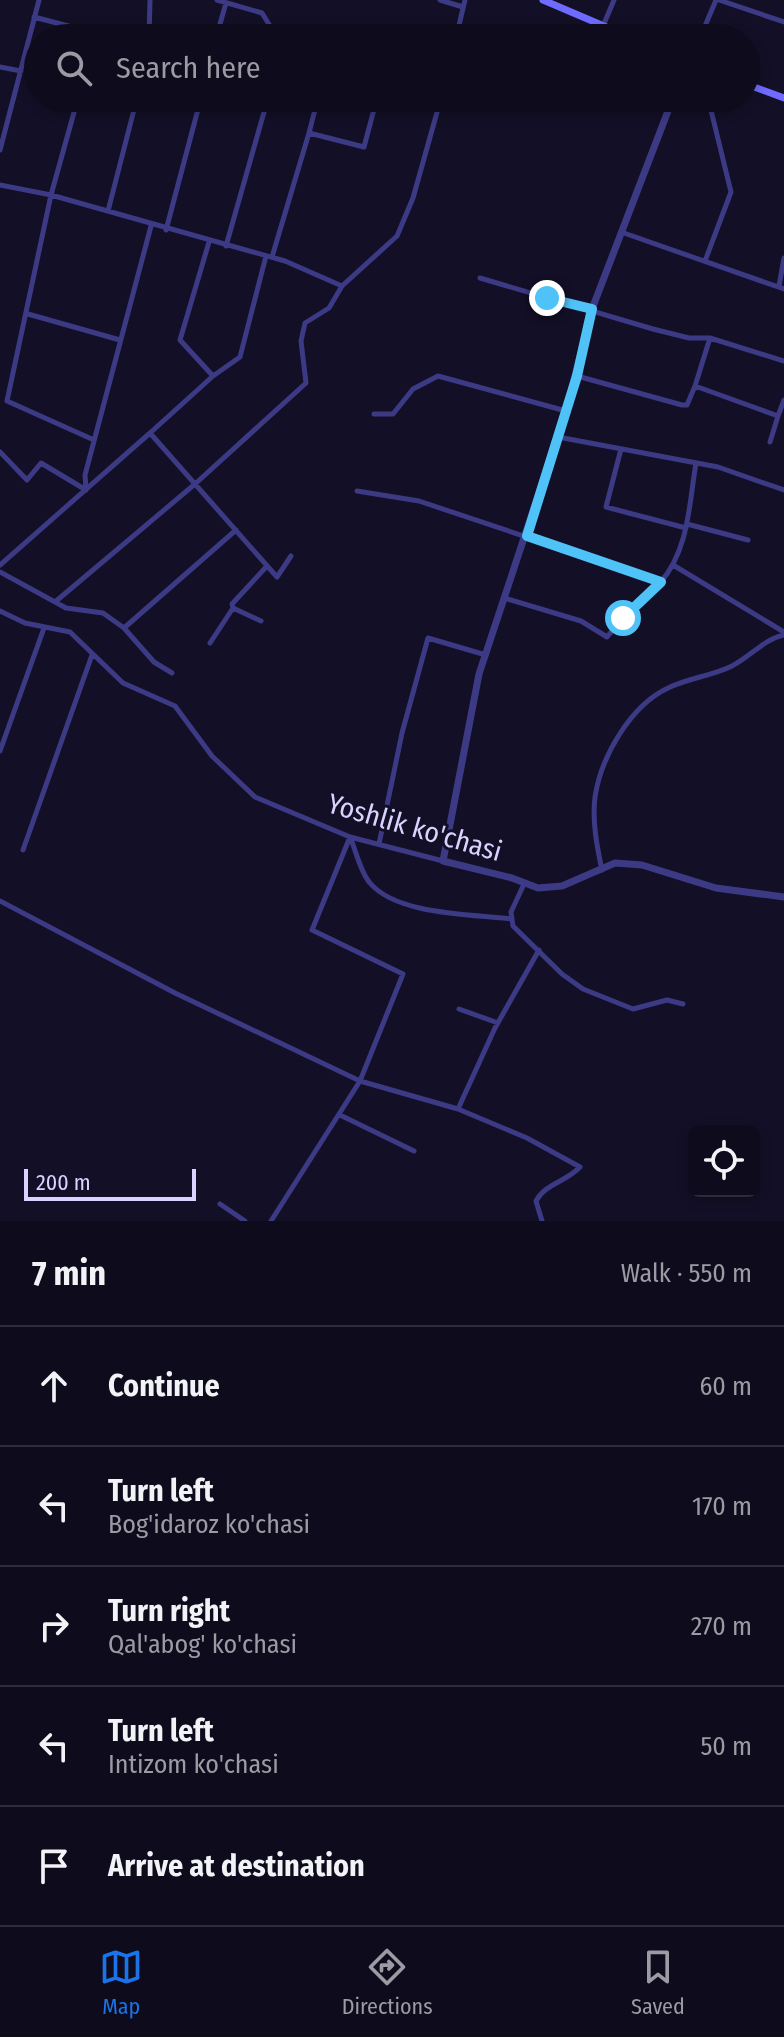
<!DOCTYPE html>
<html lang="en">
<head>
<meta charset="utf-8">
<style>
	:root { --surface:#0e0b1c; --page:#1c1929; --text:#f1f3f6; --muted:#9b9ba3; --line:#2e2b3b; --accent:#1a73e8 }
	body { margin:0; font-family:"Fira Sans Condensed",sans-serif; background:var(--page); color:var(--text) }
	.controls { position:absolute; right:24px; bottom:24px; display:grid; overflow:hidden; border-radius:12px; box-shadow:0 4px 12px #0003 }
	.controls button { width:72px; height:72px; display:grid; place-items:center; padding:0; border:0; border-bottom:2px solid var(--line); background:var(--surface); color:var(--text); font:40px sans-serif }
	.scale { position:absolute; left:24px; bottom:20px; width:172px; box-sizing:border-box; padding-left:8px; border:4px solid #d9d4ff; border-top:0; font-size:22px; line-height:28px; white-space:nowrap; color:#d9d4ff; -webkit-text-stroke:6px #130f26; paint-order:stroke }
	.stop { position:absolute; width:24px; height:24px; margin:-18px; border:6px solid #4fc3f7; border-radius:50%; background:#fff }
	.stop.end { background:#4fc3f7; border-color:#fff; box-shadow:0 2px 8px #0008 }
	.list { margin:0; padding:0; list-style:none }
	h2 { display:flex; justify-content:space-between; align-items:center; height:104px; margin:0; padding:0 32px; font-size:34px }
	h2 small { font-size:26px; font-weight:400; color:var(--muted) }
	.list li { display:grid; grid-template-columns:52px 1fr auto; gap:24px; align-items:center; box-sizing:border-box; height:120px; padding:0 32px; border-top:2px solid var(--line) }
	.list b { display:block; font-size:30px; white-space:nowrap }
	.list p { margin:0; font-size:26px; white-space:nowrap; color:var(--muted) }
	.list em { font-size:26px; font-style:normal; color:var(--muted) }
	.icon { flex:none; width:44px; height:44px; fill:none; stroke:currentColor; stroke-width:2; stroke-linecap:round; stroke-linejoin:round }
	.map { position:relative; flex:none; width:784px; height:1221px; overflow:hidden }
	.search { position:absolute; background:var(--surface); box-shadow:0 4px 12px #0003; left:24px; right:24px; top:24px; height:88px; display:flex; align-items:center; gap:20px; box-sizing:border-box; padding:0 28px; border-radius:44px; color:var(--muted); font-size:30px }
	.sheet { height:704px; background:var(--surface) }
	nav { display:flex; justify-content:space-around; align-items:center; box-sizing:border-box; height:112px; border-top:2px solid var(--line); background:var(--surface); font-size:22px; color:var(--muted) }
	nav a { display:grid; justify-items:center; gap:4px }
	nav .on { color:var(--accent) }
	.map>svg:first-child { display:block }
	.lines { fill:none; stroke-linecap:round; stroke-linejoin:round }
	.minor { stroke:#3d3a85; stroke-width:5 }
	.tertiary { stroke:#3d3a85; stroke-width:7 }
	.secondary { stroke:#6f6bff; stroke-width:7 }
	.route { stroke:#4fc3f7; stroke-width:10 }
	.labels { text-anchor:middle; stroke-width:6; stroke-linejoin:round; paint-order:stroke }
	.street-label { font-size:28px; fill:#d9d4ff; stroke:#130f26 }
</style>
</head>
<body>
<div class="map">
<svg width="784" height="1221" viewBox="0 0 784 1221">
	<rect width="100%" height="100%" fill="#130f26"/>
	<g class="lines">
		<path class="minor" d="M 217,0 L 262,13 L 270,26 L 314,38
			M 440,0 L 463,7
			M 719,0 L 784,22
			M 34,17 L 95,33 L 94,38
			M 603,26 L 614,0
			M 95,33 L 115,38
			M 149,38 L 150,0
			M 216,38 L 226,3
			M 267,38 L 270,26
			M 456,38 L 465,0
			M 700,38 L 716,0
			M 0,67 L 21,71
			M 78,98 L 51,195 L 7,401 L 94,440
			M 318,98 L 309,133 L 364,147 L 377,98
			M 0,150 L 39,0
			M 0,185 L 51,195 L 285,261 L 342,286
			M 108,211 L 137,98
			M 166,230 L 201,98
			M 621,232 L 784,289
			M 226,246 L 268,98
			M 272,257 L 309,133
			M 705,261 L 731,192 L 708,98
			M 480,278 L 653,329 L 689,338 L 710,338 L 784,361
			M 779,286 L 784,258
			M 28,314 L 120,340
			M 710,338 L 695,386 L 778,416 L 784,400
			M 213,376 L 240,357 L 266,256
			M 577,376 L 682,405 L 687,405 L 695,386
			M 374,414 L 393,414 L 413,389 L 438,376 L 566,411
			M 150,433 L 213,376 L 180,340 L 209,242
			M 558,437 L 718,467 L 784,490
			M 770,442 L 778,416
			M 621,449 L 606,507 L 686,528
			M 0,452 L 27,480 L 41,463 L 86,490
			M 86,489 L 85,475 L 151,226
			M 357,491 L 419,501 L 661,582
			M 687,524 L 748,540
			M 0,565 L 150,433 L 277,577 L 291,556
			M 673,565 L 784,632
			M 0,572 L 66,608 L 103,613 L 124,628
			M 504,598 L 581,621 L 607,637 C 623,617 643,602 660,583 C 689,550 689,504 696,463
			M 55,602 L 195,484 L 306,383 L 301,341 L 305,323 L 329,308 L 342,286 L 397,236 L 413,198 L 441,98
			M 0,611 L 25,623 L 70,632 L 123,683 L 175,706 L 212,756 L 255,797 L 350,837 L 443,861
			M 261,621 L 233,608 L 232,604 L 267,566
			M 210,643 L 233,608
			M 172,673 L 154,662 L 124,628 L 236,530
			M 0,751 L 44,628
			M 379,844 L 402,733 L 428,638 L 486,655
			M 23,850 L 92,655
			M 602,870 C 597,847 592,821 595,797 C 601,757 630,706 668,688 C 688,678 712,676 732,666 C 750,657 764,639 784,635
			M 524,884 L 511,912 L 513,926 L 562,974 L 583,989 L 633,1009 L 667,1000 L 683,1004
			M 0,901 L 175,993 L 360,1081 L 458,1109 L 527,1138 L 580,1167 C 566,1182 546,1183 536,1201 L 542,1221
			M 459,1009 L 498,1023
			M 458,1109 L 495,1028 L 539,950
			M 340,1115 L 414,1151
			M 220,1204 L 245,1221
			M 271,1221 L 360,1081 L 403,974 L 312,930 L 350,837 C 356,850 360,872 370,883 C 397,915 471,914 512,919"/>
		<path class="tertiary" d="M 673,98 L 592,309 L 566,411 L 479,674 L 443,861 L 512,878 L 538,888 L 562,886 L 615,863 L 642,865 L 716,888 L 784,897"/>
		<path class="secondary" d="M 543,0 L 632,38
			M 746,84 L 784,98"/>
	</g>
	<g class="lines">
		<path class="route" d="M 547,298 L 592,309 L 577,376 L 527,536 L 661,582 L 623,618"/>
	</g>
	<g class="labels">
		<g class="street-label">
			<text transform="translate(415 827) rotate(16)" y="10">Yoshlik ko'chasi</text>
		</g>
	</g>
</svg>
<div class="controls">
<button><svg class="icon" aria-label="locate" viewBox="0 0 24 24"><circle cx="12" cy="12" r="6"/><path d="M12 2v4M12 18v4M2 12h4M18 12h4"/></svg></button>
</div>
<div class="scale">200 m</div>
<div class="stop" style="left:623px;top:618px"></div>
<div class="stop end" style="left:547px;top:298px"></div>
<div class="search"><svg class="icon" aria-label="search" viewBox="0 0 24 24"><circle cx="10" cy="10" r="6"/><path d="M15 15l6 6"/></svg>Search here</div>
</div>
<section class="sheet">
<h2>7 min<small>Walk · 550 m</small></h2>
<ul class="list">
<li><svg class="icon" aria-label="ahead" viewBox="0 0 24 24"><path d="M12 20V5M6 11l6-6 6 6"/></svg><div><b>Continue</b></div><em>60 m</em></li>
<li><svg class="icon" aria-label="left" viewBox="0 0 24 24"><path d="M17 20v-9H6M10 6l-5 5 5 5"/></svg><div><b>Turn left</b><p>Bog'idaroz ko'chasi</p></div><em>170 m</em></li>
<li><svg class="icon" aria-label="right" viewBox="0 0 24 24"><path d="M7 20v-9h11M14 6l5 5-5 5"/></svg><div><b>Turn right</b><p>Qal'abog' ko'chasi</p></div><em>270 m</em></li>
<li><svg class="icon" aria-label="left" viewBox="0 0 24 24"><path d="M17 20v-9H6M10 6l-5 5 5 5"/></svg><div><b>Turn left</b><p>Intizom ko'chasi</p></div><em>50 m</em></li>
<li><svg class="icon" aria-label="arrive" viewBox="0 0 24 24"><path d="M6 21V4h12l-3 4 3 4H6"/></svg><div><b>Arrive at destination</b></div></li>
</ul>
</section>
<nav>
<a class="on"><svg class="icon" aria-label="map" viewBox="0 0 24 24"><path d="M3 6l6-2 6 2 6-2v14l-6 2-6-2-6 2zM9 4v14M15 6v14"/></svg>Map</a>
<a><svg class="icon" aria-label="directions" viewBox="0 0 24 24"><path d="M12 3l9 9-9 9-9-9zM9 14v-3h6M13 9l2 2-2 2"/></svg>Directions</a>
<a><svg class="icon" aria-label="saved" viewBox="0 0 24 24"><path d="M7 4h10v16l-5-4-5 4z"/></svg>Saved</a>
</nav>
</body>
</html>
